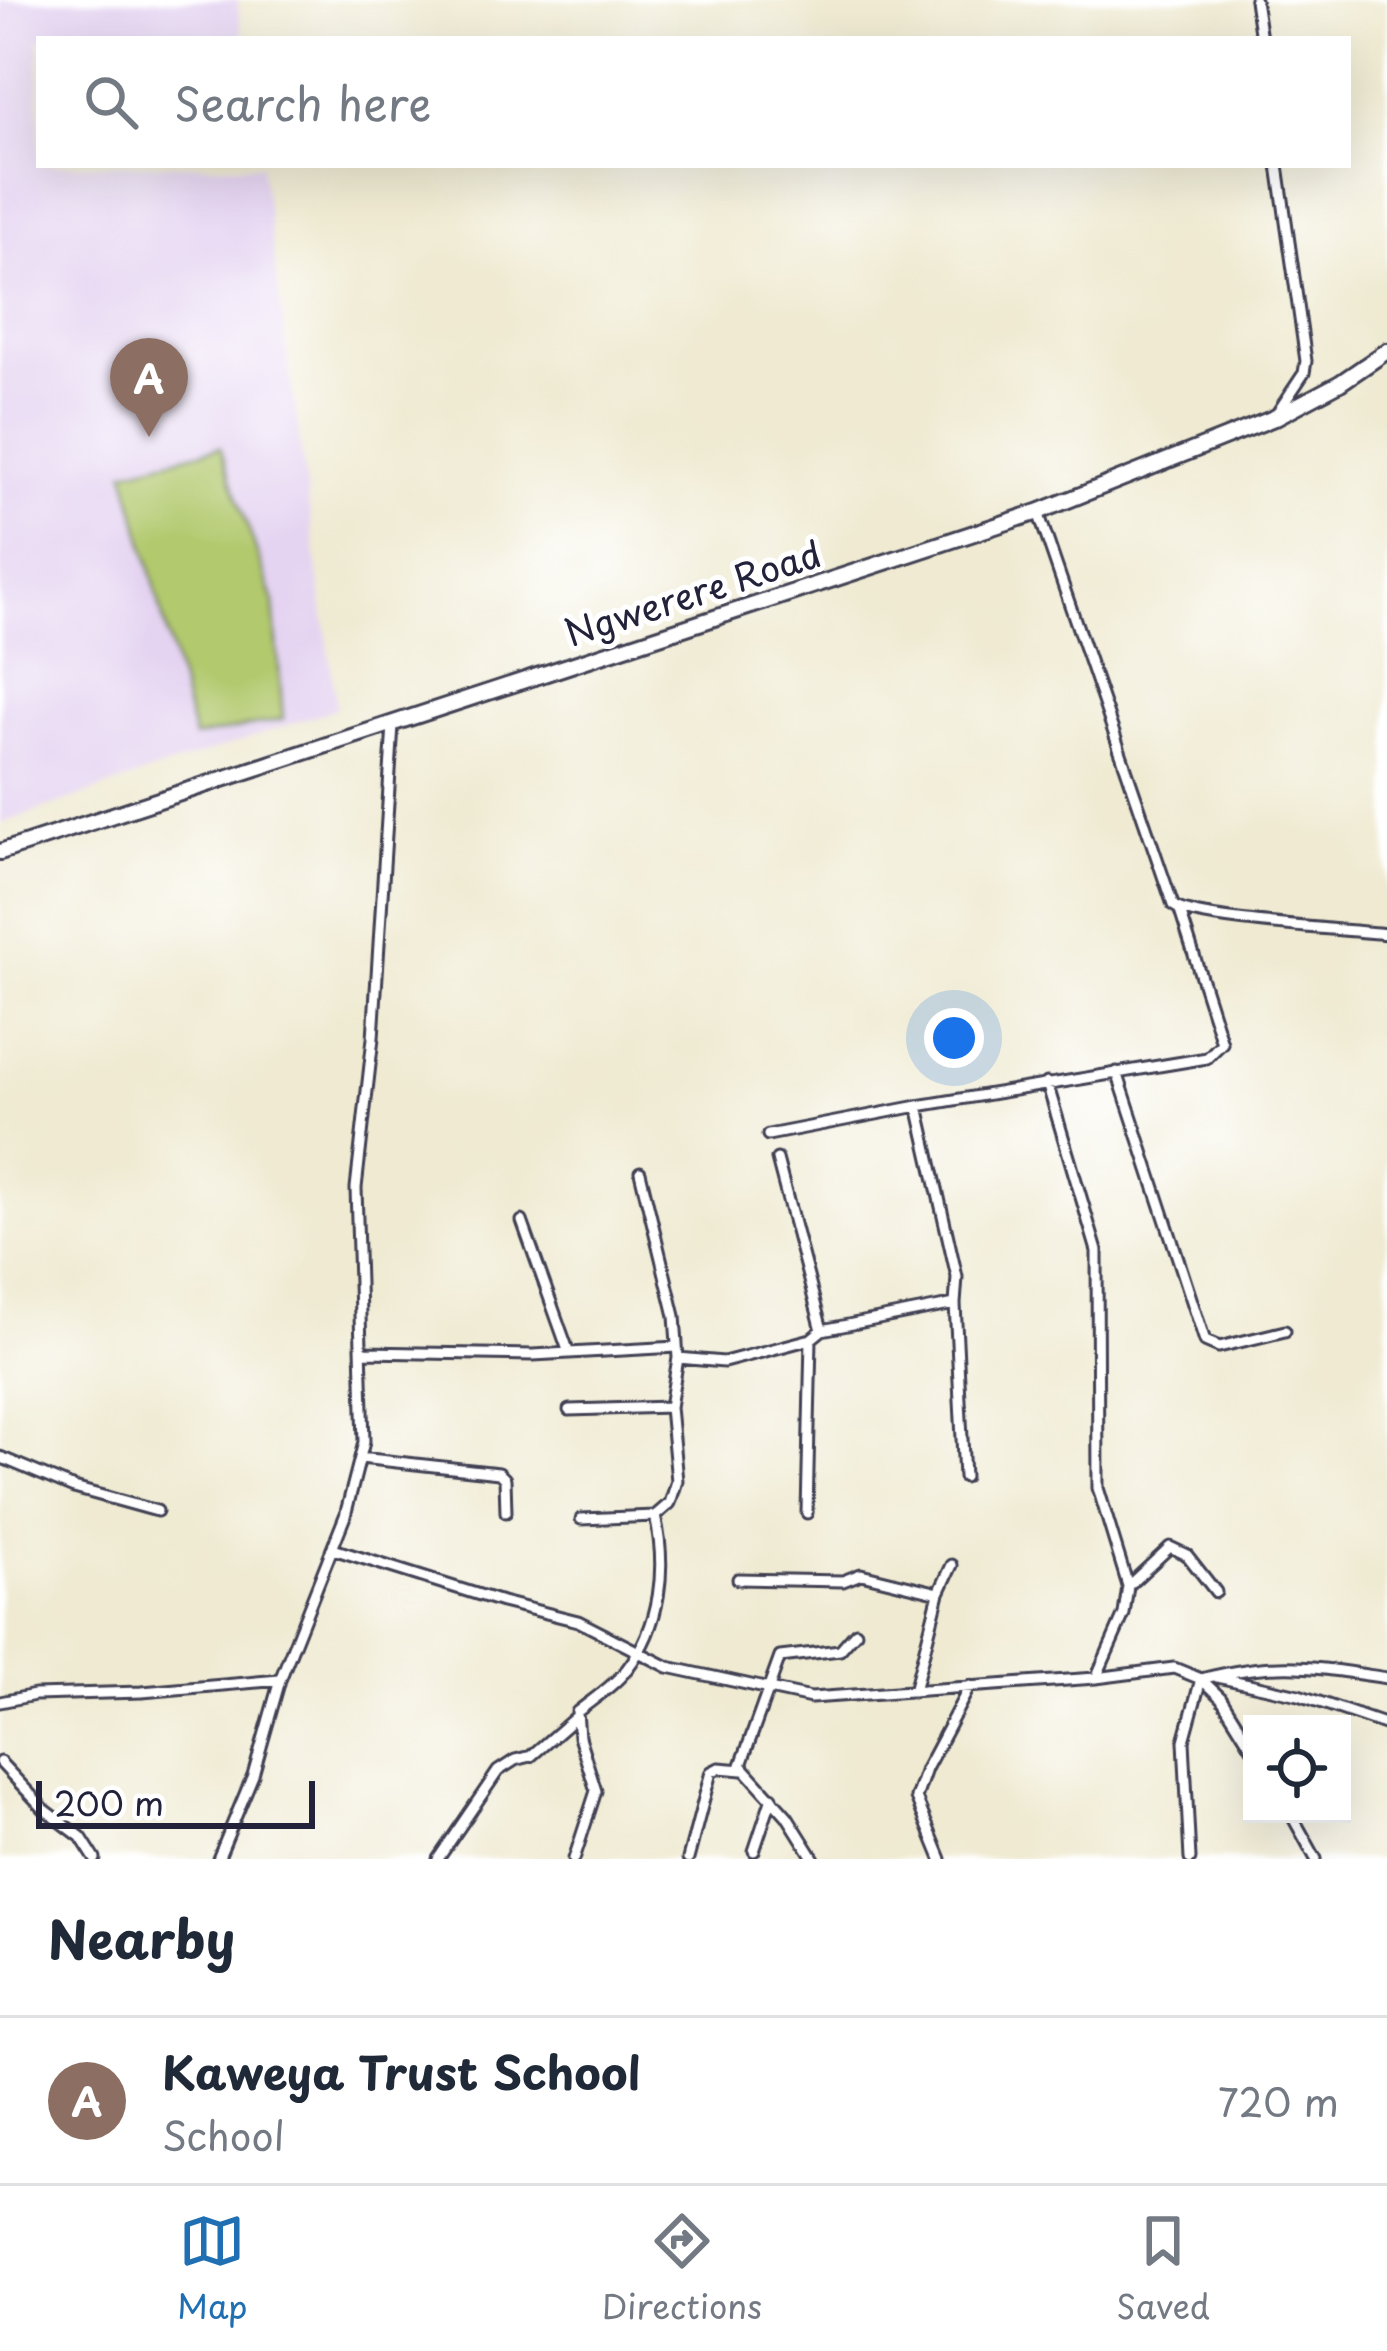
<!DOCTYPE html>
<html lang="en">
<head>
<meta charset="utf-8">
<style>
	:root { --surface:#fff; --page:#f2f2f3; --text:#1f2937; --muted:#747a83; --line:#e0e1e3; --accent:#1f6fb2 }
	body { margin:0; font-family:"Playpen Sans",sans-serif; background:var(--page); color:var(--text) }
	.controls { position:absolute; right:36px; bottom:36px; display:grid; overflow:hidden; border-radius:0px; box-shadow:0 12px 48px #0002 }
	.controls button { width:108px; height:108px; display:grid; place-items:center; padding:0; border:0; border-bottom:3px solid var(--line); background:var(--surface); color:var(--text); font:60px sans-serif }
	.scale { position:absolute; left:36px; bottom:30px; width:279px; box-sizing:border-box; padding-left:12px; border:6px solid #22223b; border-top:0; font-size:33px; line-height:42px; white-space:nowrap; color:#22223b; -webkit-text-stroke:9px #fff; paint-order:stroke }
	.you { position:absolute; left:954px; top:1038px; width:42px; height:42px; margin:-30px; border:9px solid #fff; border-radius:50%; background:#1a73e8; box-shadow:0 0 0 18px #1a73e833 }
	.badge { display:grid; place-items:center; width:78px; height:78px; border-radius:50%; background:var(--accent); color:#fff; font-size:39px; font-weight:700 }
	.pin { position:absolute; translate:-50% -99px; filter:drop-shadow(0 3px 6px #0008) }
	.pin::after { content:''; position:absolute; top:63px; width:42px; height:36px; background:inherit; clip-path:polygon(0 0,100% 0,50% 100%) }
	.list { margin:0; padding:0; list-style:none }
	h2 { display:flex; justify-content:space-between; align-items:center; height:156px; margin:0; padding:0 48px; font-size:51px }
	h2 small { font-size:39px; font-weight:400; color:var(--muted) }
	.list li { display:grid; grid-template-columns:78px 1fr auto; gap:36px; align-items:center; box-sizing:border-box; height:168px; padding:0 48px; border-top:3px solid var(--line) }
	.list b { display:block; font-size:45px; white-space:nowrap }
	.list p { margin:0; font-size:39px; white-space:nowrap; color:var(--muted) }
	.list em { font-size:39px; font-style:normal; color:var(--muted) }
	.icon { flex:none; width:66px; height:66px; fill:none; stroke:currentColor; stroke-width:2; stroke-linecap:round; stroke-linejoin:round }
	.map { position:relative; flex:none; width:1387px; height:1859px; overflow:hidden }
	.search { position:absolute; background:var(--surface); box-shadow:0 12px 48px #0002; left:36px; right:36px; top:36px; height:132px; display:flex; align-items:center; gap:30px; box-sizing:border-box; padding:0 42px; border-radius:0px; color:var(--muted); font-size:45px }
	.sheet { height:324px; background:var(--surface) }
	nav { display:flex; justify-content:space-around; align-items:center; box-sizing:border-box; height:168px; border-top:3px solid var(--line); background:var(--surface); font-size:33px; color:var(--muted) }
	nav a { display:grid; justify-items:center; gap:6px }
	nav .on { color:var(--accent) }
	.map>svg:first-child { display:block }
	.built { fill:#e4d3f1 }
	.green { fill:#b2c96e; stroke:#6a7654; stroke-width:3 }
	.lines { fill:none; stroke-linecap:round; stroke-linejoin:round }
	.minor-casing { stroke:#414052; stroke-width:15 }
	.secondary-casing { stroke:#414052; stroke-width:20 }
	.minor { stroke:#fff; stroke-width:9 }
	.secondary { stroke:#fff; stroke-width:14 }
	.labels { text-anchor:middle; stroke-width:10; stroke-linejoin:round; paint-order:stroke }
	.street-label { font-size:36px; fill:#22223b; stroke:#fff }
</style>
</head>
<body>
<div class="map">
<svg width="1387" height="1859" viewBox="0 0 1387 1859">
	<rect width="100%" height="100%" fill="#fff"/>
	<filter id="ink" filterUnits="userSpaceOnUse"><feTurbulence type="fractalNoise" baseFrequency=".00833" numOctaves="2"/><feDisplacementMap in="SourceGraphic" scale="24" xChannelSelector="R" yChannelSelector="G"/><feConvolveMatrix kernelMatrix="1 2 1 2 8 2 1 2 1" color-interpolation-filters="sRGB"/></filter>
	<filter id="wash" filterUnits="userSpaceOnUse"><feTurbulence type="fractalNoise" baseFrequency=".004" numOctaves="4" result="noise"/><feDisplacementMap in="SourceGraphic" scale="48" xChannelSelector="R" yChannelSelector="G"/><feGaussianBlur stdDeviation="2.7" result="paint"/><feColorMatrix in="noise" values="0 0 0 0 0 0 0 0 0 0 0 0 0 0 0 0 0 1.4 0 .05"/><feComposite in="paint" operator="in"/></filter>
	<g filter="url(#wash)">
		<rect width="100%" height="100%" fill="#efead1"/>
		<path class="built" d="M 0,0 L 237,0 L 243,39 L 39,39 L 39,165 L 261,165 L 337,708 L 0,824 Z"/>
		<path class="green" d="M 220,447 L 274,602 L 283,719 L 194,738 L 125,471 Z"/>
	</g>
	<g filter="url(#ink)">
		<g class="lines">
			<defs>
				<path id="minor" d="M 1255,0 L 1261,39
					M 1274,418 L 1304,373 L 1306,361 L 1278,165
					M 1038,512 L 1173,905 C 1190,921 1353,930 1387,934
					M 1117,1072 L 1205,1341 L 1219,1347 L 1285,1331
					M 1047,1083 L 1097,1251 L 1098,1488 L 1128,1586 L 1124,1614 L 1096,1678
					M 768,1135 L 918,1106 L 1207,1058 L 1222,1043 L 1180,911
					M 777,1159 L 822,1330
					M 522,1221 L 569,1353
					M 955,1304 L 964,1477
					M 363,1352 L 533,1355 L 677,1347
					M 678,1358 L 724,1362 L 811,1339 L 822,1330 L 955,1304 L 957,1277 L 918,1106
					M 569,1410 L 670,1407
					M 0,1457 L 74,1488 L 157,1511
					M 360,1458 L 499,1473 L 505,1479 L 506,1512
					M 807,1513 L 811,1339
					M 581,1519 L 655,1516 L 670,1503 L 677,1481 L 670,1407 L 678,1358 L 675,1316 L 640,1172
					M 333,1549 L 502,1602 L 578,1621 L 668,1667 L 811,1698 L 1096,1678 L 1174,1668 L 1201,1679 L 1184,1741 L 1190,1859
					M 738,1579 L 843,1581 L 861,1574 L 939,1593
					M 1128,1586 L 1170,1547 L 1187,1555 L 1216,1592
					M 1217,1677 L 1299,1695 L 1387,1725
					M 1201,1679 C 1278,1659 1312,1667 1387,1678
					M 1201,1679 L 1221,1698 L 1252,1748
					M 914,1691 L 939,1593 L 952,1565
					M 0,1702 L 35,1695 L 142,1692 L 280,1680
					M 0,1762 L 44,1809 L 81,1837 L 95,1859
					M 1291,1814 L 1316,1859
					M 754,1851 L 772,1797
					M 218,1859 L 253,1775 L 280,1680 L 345,1516 L 364,1442 L 356,1188 L 373,1038 L 393,725
					M 438,1859 L 498,1771 L 515,1760 L 531,1756 L 576,1717
					M 574,1859 L 596,1791 L 579,1737 L 577,1712 C 593,1699 614,1686 627,1669 C 661,1625 667,1568 655,1516
					M 688,1859 L 711,1772 L 719,1768 L 743,1770
					M 814,1859 L 787,1816 L 741,1765 L 780,1657 L 840,1650 L 856,1632
					M 941,1859 L 916,1798 L 926,1769 L 970,1686"/>
				<path id="secondary" d="M 0,852 L 1038,512 L 1274,418 L 1340,383 L 1387,351"/>
			</defs>
			<use href="#minor" class="minor-casing"/>
			<use href="#secondary" class="secondary-casing"/>
			<use href="#minor" class="minor"/>
			<use href="#secondary" class="secondary"/>
		</g>
	</g>
	<g class="labels">
		<g class="street-label">
			<text transform="translate(693 594) rotate(-18)" y="13">Ngwerere Road</text>
		</g>
	</g>
</svg>
<div class="controls">
<button><svg class="icon" aria-label="locate" viewBox="0 0 24 24"><circle cx="12" cy="12" r="6"/><path d="M12 2v4M12 18v4M2 12h4M18 12h4"/></svg></button>
</div>
<div class="scale">200 m</div>
<div class="you"></div>
<div class="pin badge" style="left:149px;top:437px;background:#8d6e63">A</div>
<div class="search"><svg class="icon" aria-label="search" viewBox="0 0 24 24"><circle cx="10" cy="10" r="6"/><path d="M15 15l6 6"/></svg>Search here</div>
</div>
<section class="sheet">
<h2>Nearby<small></small></h2>
<ul class="list">
<li><span class="badge" style="background:#8d6e63">A</span><div><b>Kaweya Trust School</b><p>School</p></div><em>720 m</em></li>
</ul>
</section>
<nav>
<a class="on"><svg class="icon" aria-label="map" viewBox="0 0 24 24"><path d="M3 6l6-2 6 2 6-2v14l-6 2-6-2-6 2zM9 4v14M15 6v14"/></svg>Map</a>
<a><svg class="icon" aria-label="directions" viewBox="0 0 24 24"><path d="M12 3l9 9-9 9-9-9zM9 14v-3h6M13 9l2 2-2 2"/></svg>Directions</a>
<a><svg class="icon" aria-label="saved" viewBox="0 0 24 24"><path d="M7 4h10v16l-5-4-5 4z"/></svg>Saved</a>
</nav>
</body>
</html>
